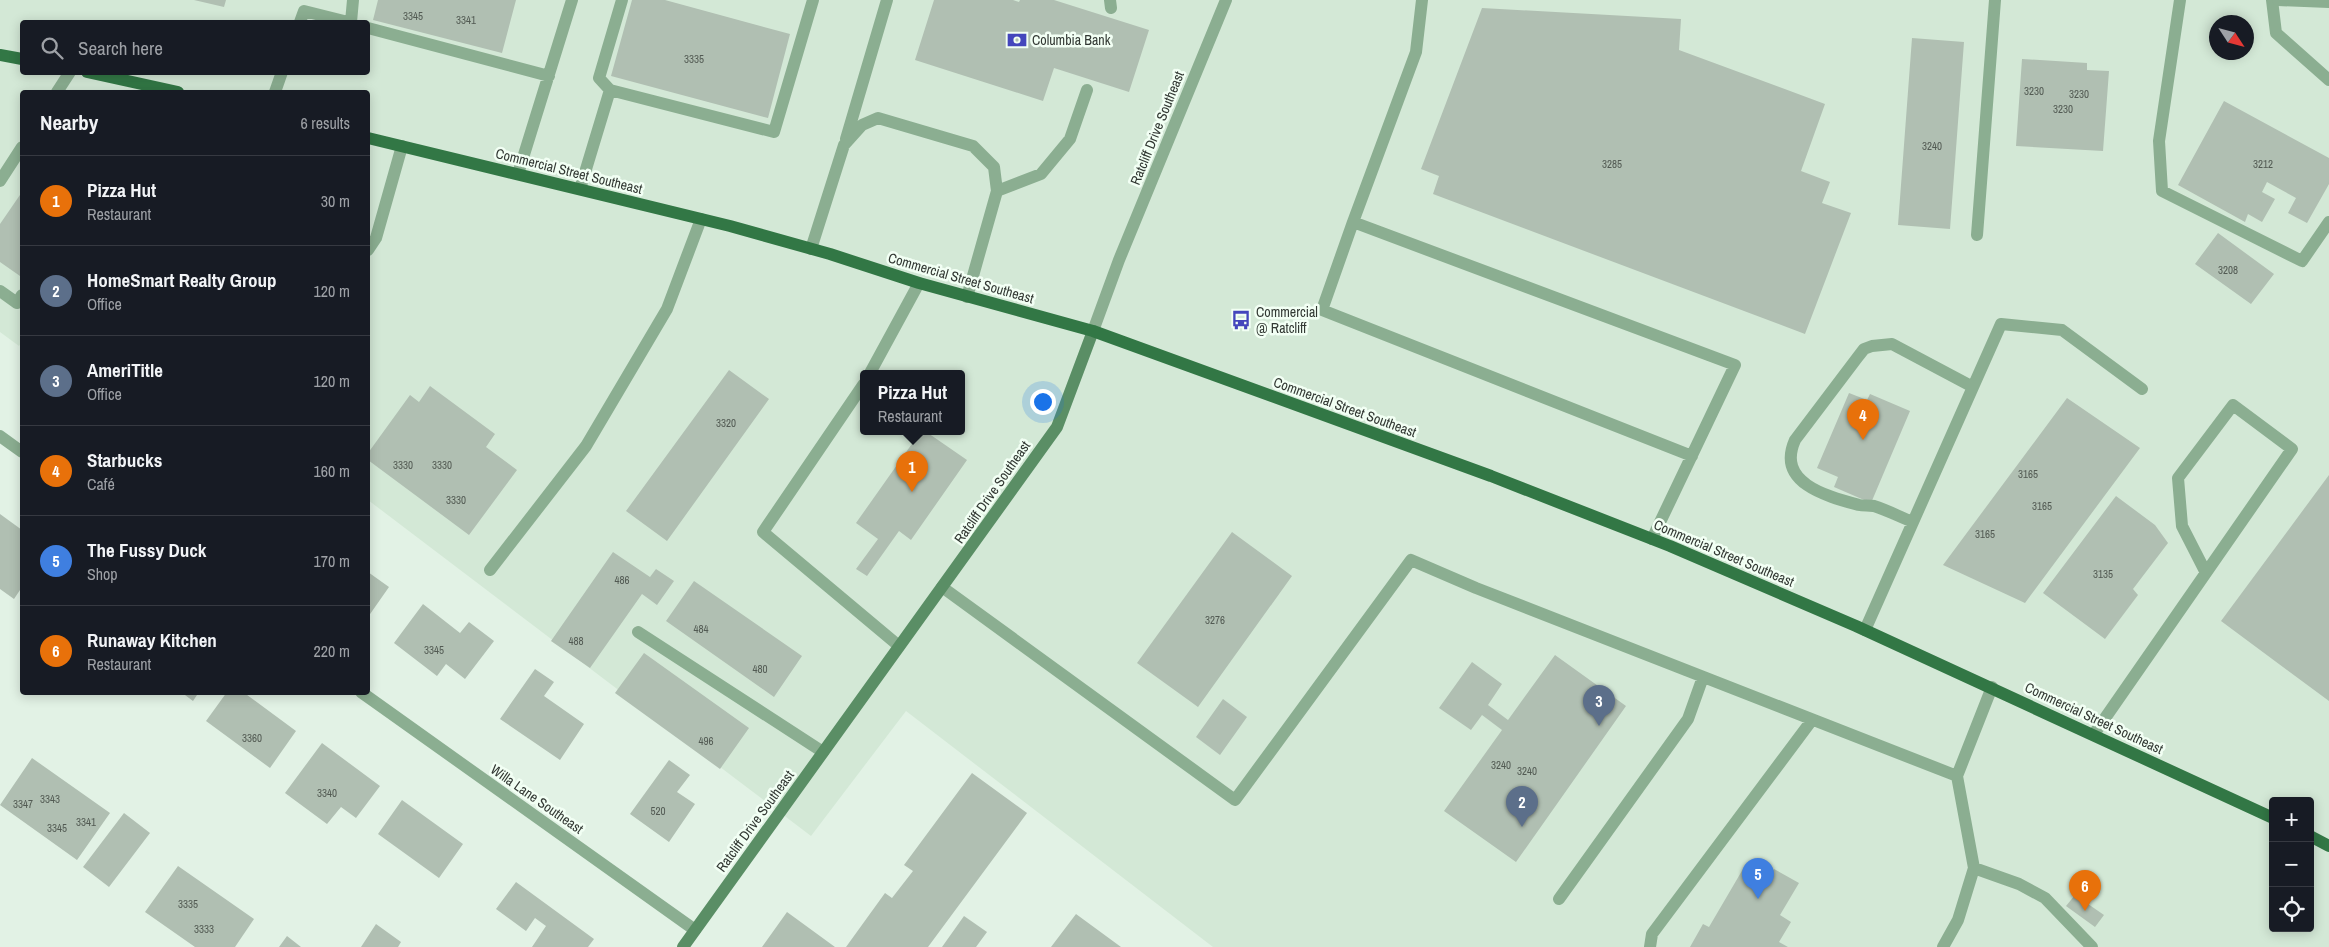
<!DOCTYPE html>
<html lang="en">
<head>
<meta charset="utf-8">
<style>
	:root { --surface:#171b24; --page:#20242c; --text:#f1f3f6; --muted:#9ea1a6; --line:#363941; --accent:#a3a5dc }
	body { margin:0; font-family:"Archivo Narrow",sans-serif; background:var(--page); color:var(--text) }
	.controls { position:absolute; right:15px; bottom:15px; display:grid; overflow:hidden; border-radius:5px; box-shadow:0 2px 12px #0003 }
	.controls button { width:45px; height:45px; display:grid; place-items:center; padding:0; border:0; border-bottom:1px solid var(--line); background:var(--surface); color:var(--text); font:25px sans-serif }
	.compass { position:absolute; left:2209px; top:15px; width:45px; height:45px; border-radius:50%; background:var(--surface); box-shadow:0 2px 12px #0003; rotate:126deg }
	.you { position:absolute; left:1042px; top:401px; width:18px; height:18px; margin:-12px; border:4px solid #fff; border-radius:50%; background:#1a73e8; box-shadow:0 0 0 8px #1a73e833 }
	.badge { display:grid; place-items:center; width:32px; height:32px; border-radius:50%; background:var(--accent); color:#fff; font-size:16px; font-weight:700 }
	.pin { position:absolute; translate:-50% -41px; filter:drop-shadow(0 1px 2px #0008) }
	.pin::after { content:''; position:absolute; top:26px; width:18px; height:15px; background:inherit; clip-path:polygon(0 0,100% 0,50% 100%) }
	.popup { position:absolute; left:860px; top:370px; width:105px; height:65px; box-sizing:border-box; display:grid; place-content:center; border-radius:5px; background:var(--surface); filter:drop-shadow(0 1px 4px #0005); font-size:16px; white-space:nowrap; color:var(--muted) }
	.popup b { font-size:19px; color:var(--text) }
	.popup::after { content:''; position:absolute; left:50%; top:100%; margin-left:-10px; border:10px solid transparent; border-top-color:var(--surface) }
	.list { margin:0; padding:0; list-style:none }
	h2 { display:flex; justify-content:space-between; align-items:center; height:65px; margin:0; padding:0 20px; font-size:21px }
	h2 small { font-size:16px; font-weight:400; color:var(--muted) }
	.list li { display:grid; grid-template-columns:32px 1fr auto; gap:15px; align-items:center; box-sizing:border-box; height:90px; padding:0 20px; border-top:1px solid var(--line) }
	.list b { display:block; font-size:19px; white-space:nowrap }
	.list p { margin:0; font-size:16px; white-space:nowrap; color:var(--muted) }
	.list em { font-size:16px; font-style:normal; color:var(--muted) }
	.icon { flex:none; width:28px; height:28px; fill:none; stroke:currentColor; stroke-width:2; stroke-linecap:round; stroke-linejoin:round }
	.map { position:relative; flex:none; width:2329px; height:947px; overflow:hidden }
	.search { position:absolute; background:var(--surface); box-shadow:0 2px 12px #0003; left:20px; top:20px; width:350px; height:55px; display:flex; align-items:center; gap:12px; box-sizing:border-box; padding:0 18px; border-radius:5px; color:var(--muted); font-size:19px }
	.panel { position:absolute; background:var(--surface); box-shadow:0 2px 12px #0003; left:20px; top:90px; width:350px; height:605px; border-radius:5px }
	.map>svg:first-child { display:block }
	.built { fill:#d3e8d6; fill-rule:evenodd }
	.building { fill:#b0bfb2 }
	.lines { fill:none; stroke-linecap:round; stroke-linejoin:round }
	.lane { stroke:#8bae91; stroke-width:12 }
	.street { stroke:#8bae91; stroke-width:12 }
	.secondary { stroke:#5a8e65; stroke-width:12 }
	.primary { stroke:#327745; stroke-width:12 }
	.labels { text-anchor:middle; stroke-width:5; stroke-linejoin:round; paint-order:stroke }
	.number-label { font-size:11px; fill:#525a53 }
	.poi-label { font-size:14px; fill:#323833; stroke:#f2fff4; text-anchor:start }
	.street-label { font-size:14px; fill:#323833; stroke:#f2fff4 }
</style>
</head>
<body>
<div class="map">
<svg width="2329" height="947" viewBox="0 0 2329 947">
	<rect width="100%" height="100%" fill="#e2f2e5"/>
	<path class="built" d="M 0,0 L 2329,0 L 2329,947 L 1213,947 L 906,711 L 811,836 L 368,500 L 368,92 L 22,92 L 22,341 L 19,346 L 0,332 ZM 22,22 L 368,22 L 368,72 L 22,72 ZM 2216,22 L 2246,22 L 2246,52 L 2216,52 ZM 863,373 L 961,373 L 961,431 L 863,431 ZM 2273,801 L 2310,801 L 2310,928 L 2273,928 Z"/>
	<path class="building" d="M 194,0 L 226,0 L 224,7 Z
		M 378,0 L 516,0 L 502,53 L 373,20 Z
		M 632,0 L 665,0 L 790,34 L 768,118 L 611,76 Z
		M 934,0 L 1013,0 L 1019,2 L 1020,0 L 1054,0 L 1149,30 L 1129,92 L 1054,68 L 1043,101 L 915,60 Z
		M 1482,8 L 1681,19 L 1679,50 L 1825,104 L 1801,171 L 1830,182 L 1822,203 L 1851,213 L 1805,334 L 1433,194 L 1439,176 L 1421,169 Z
		M 1912,38 L 1964,42 L 1950,229 L 1898,225 Z
		M 2022,59 L 2087,63 L 2087,70 L 2109,71 L 2103,151 L 2016,146 Z
		M 2224,101 L 2329,158 L 2329,184 L 2307,223 L 2288,213 L 2296,198 L 2267,182 L 2262,192 L 2275,199 L 2262,222 L 2248,214 L 2245,222 L 2178,185 Z
		M 22,192 L 22,273 L 20,276 L 0,262 L 0,224 Z
		M 2218,233 L 2274,274 L 2251,304 L 2195,264 Z
		M 729,370 L 769,399 L 667,541 L 626,511 Z
		M 430,386 L 495,434 L 486,447 L 517,470 L 469,535 L 368,460 L 368,453 L 410,395 L 419,402 Z
		M 1849,393 L 1867,400 L 1870,394 L 1910,411 L 1871,503 L 1834,487 L 1838,477 L 1817,468 Z
		M 2067,398 L 2140,448 L 2025,603 L 1943,565 Z
		M 921,431 L 925,431 L 967,460 L 911,540 L 899,531 L 867,576 L 856,569 L 878,539 L 856,523 Z
		M 2329,475 L 2329,701 L 2221,621 Z
		M 2116,496 L 2155,525 L 2168,543 L 2133,589 L 2138,595 L 2105,639 L 2043,593 Z
		M 0,514 L 22,530 L 22,587 L 14,599 L 0,589 Z
		M 1232,532 L 1292,576 L 1198,707 L 1137,663 Z
		M 613,552 L 650,577 L 656,569 L 674,581 L 657,605 L 642,594 L 590,668 L 551,641 Z
		M 368,572 L 389,587 L 368,617 Z
		M 694,581 L 802,656 L 774,697 L 666,621 Z
		M 423,604 L 460,633 L 469,622 L 494,641 L 465,679 L 446,664 L 437,676 L 394,643 Z
		M 644,653 L 749,728 L 720,769 L 615,693 Z
		M 1555,655 L 1626,706 L 1516,862 L 1444,811 L 1502,730 L 1482,715 L 1471,730 L 1439,708 L 1472,662 L 1502,684 L 1488,705 L 1508,720 Z
		M 535,669 L 554,682 L 544,696 L 584,724 L 560,760 L 500,719 Z
		M 181,692 L 199,692 L 193,701 Z
		M 227,692 L 243,692 L 296,731 L 270,768 L 206,721 Z
		M 1223,699 L 1247,717 L 1220,755 L 1196,737 Z
		M 322,743 L 380,786 L 356,818 L 341,807 L 327,824 L 285,793 Z
		M 32,758 L 110,813 L 77,860 L 0,805 Z
		M 669,760 L 690,775 L 677,792 L 695,804 L 669,842 L 630,814 Z
		M 972,773 L 1027,813 L 928,947 L 846,947 L 885,893 L 892,898 L 913,871 L 904,865 Z
		M 402,800 L 463,844 L 439,878 L 378,834 Z
		M 124,813 L 150,833 L 109,887 L 83,867 Z
		M 178,866 L 254,919 L 235,947 L 195,947 L 145,912 Z
		M 1743,869 L 1766,883 L 1774,869 L 1799,883 L 1780,915 L 1791,922 L 1779,942 L 1788,947 L 1690,947 L 1703,924 L 1709,927 Z
		M 516,882 L 594,939 L 588,947 L 532,947 L 546,926 L 535,918 L 526,931 L 496,909 Z
		M 2075,895 L 2104,915 L 2095,927 L 2066,906 Z
		M 787,912 L 835,947 L 762,947 Z
		M 1076,914 L 1121,947 L 1051,947 Z
		M 964,916 L 987,932 L 976,947 L 942,947 Z
		M 376,924 L 401,942 L 398,947 L 361,947 Z
		M 287,936 L 301,947 L 279,947 Z"/>
	<g class="lines">
		<path class="lane" d="M 622,0 L 599,78 L 610,90 L 774,132 L 813,0
			M 1110,0 L 1111,8
			M 1422,0 L 1416,52 L 1353,222 L 1735,365 L 1652,539
			M 2180,0 L 2159,141 L 2162,191 L 2302,261 L 2329,222
			M 2272,0 L 2276,33 L 2329,80
			M 300,22 L 304,11 L 348,22
			M 351,22 L 353,0
			M 368,28 L 549,76
			M 57,92 L 70,72
			M 275,92 L 282,72
			M 846,139 L 887,0
			M 518,174 L 572,0
			M 0,181 L 22,147
			M 580,189 L 610,90
			M 997,191 L 1041,174 L 1070,139 L 1087,90
			M 1353,222 L 1322,310 L 1692,456
			M 1977,235 L 1995,0
			M 811,249 L 844,145 L 862,125 L 878,118 L 973,146 L 994,167 L 997,191 L 967,297
			M 368,250 L 376,238 L 402,146
			M 0,291 L 17,303 L 22,295
			M 870,373 L 919,283
			M 863,385 L 763,532 L 899,646
			M 1913,522 C 1900,517 1887,510 1874,506 C 1869,505 1863,506 1859,505 C 1826,496 1776,483 1795,440 L 1857,358 L 1864,349 L 1872,346 L 1892,344 L 1973,387
			M 490,570 L 586,446 L 667,309 L 701,219
			M 942,587 L 1235,800 L 1411,560 L 1476,588 L 1957,776 L 1992,687
			M 1865,630 L 2001,324 L 2062,330 L 2142,389
			M 638,632 L 823,752
			M 2094,734 L 2292,449 L 2233,405 L 2178,478 L 2182,526 L 2206,573
			M 1974,868 L 2019,884 L 2045,898 L 2092,947
			M 1559,899 L 1688,719 L 1703,677
			M 1650,947 L 1652,934 L 1812,720
			M 1943,947 L 1958,920 L 1974,868 L 1957,776"/>
		<path class="street" d="M 2278,0 L 2329,2
			M 1093,331 L 1119,260 L 1226,0
			M 0,436 L 22,452
			M 361,692 L 695,930"/>
		<path class="secondary" d="M 683,947 L 1057,427 L 1093,331"/>
		<path class="primary" d="M 0,55 L 22,59
			M 87,72 L 178,92
			M 368,138 L 730,226 L 830,254 L 919,283 L 1093,331 L 1491,476 L 1670,546 L 1856,626 L 2273,818
			M 2310,836 L 2329,846"/>
	</g>
	<defs>
		<symbol id="bank-bare" viewBox="-9 -9 18 18"><path d="M-6-4H6V4H-6ZM0-2.3a2.3 2.3 0 1 0 0 4.6a2.3 2.3 0 1 0 0-4.6Z" fill="#4446bc" stroke="#f2fff4" stroke-width="2.5" paint-order="stroke"/></symbol>
		<symbol id="bus-bare" viewBox="-9 -9 18 18"><path d="M-5-6H5V4H4V6H2V4H-2V6H-4V4H-5ZM-3.5-4V0h7V-4ZM-3.5 1.2v1.5H-2V1.2ZM2 1.2v1.5H3.5V1.2Z" fill="#4446bc" stroke="#f2fff4" stroke-width="2.5" paint-order="stroke"/></symbol>
	</defs>
	<g fill-rule="evenodd">
		<use href="#bank-bare" x="1003" y="26" width="28" height="28"/>
		<use href="#bus-bare" x="1227" y="306" width="28" height="28"/>
	</g>
	<g class="labels">
		<g class="number-label">
			<text x="413" y="20">3345</text>
			<text x="466" y="24">3341</text>
			<text x="694" y="63">3335</text>
			<text x="2034" y="95">3230</text>
			<text x="2079" y="98">3230</text>
			<text x="2063" y="113">3230</text>
			<text x="1932" y="150">3240</text>
			<text x="1612" y="168">3285</text>
			<text x="2263" y="168">3212</text>
			<text x="2228" y="274">3208</text>
			<text x="726" y="427">3320</text>
			<text x="403" y="469">3330</text>
			<text x="442" y="469">3330</text>
			<text x="2028" y="478">3165</text>
			<text x="456" y="504">3330</text>
			<text x="2042" y="510">3165</text>
			<text x="1985" y="538">3165</text>
			<text x="2103" y="578">3135</text>
			<text x="622" y="584">486</text>
			<text x="1215" y="624">3276</text>
			<text x="701" y="633">484</text>
			<text x="576" y="645">488</text>
			<text x="434" y="654">3345</text>
			<text x="760" y="673">480</text>
			<text x="252" y="742">3360</text>
			<text x="706" y="745">496</text>
			<text x="1501" y="769">3240</text>
			<text x="1527" y="775">3240</text>
			<text x="327" y="797">3340</text>
			<text x="50" y="803">3343</text>
			<text x="23" y="808">3347</text>
			<text x="658" y="815">520</text>
			<text x="86" y="826">3341</text>
			<text x="57" y="832">3345</text>
			<text x="188" y="908">3335</text>
			<text x="204" y="933">3333</text>
		</g>
		<g class="poi-label">
			<text x="1032" y="45">Columbia Bank</text>
			<text x="1256" y="317">Commercial<tspan x="1256" dy="16">@ Ratcliff</tspan></text>
		</g>
		<g class="street-label">
			<text transform="translate(1157 128) rotate(-68)" y="5">Ratcliff Drive Southeast</text>
			<text transform="translate(569 171) rotate(14)" y="5">Commercial Street Southeast</text>
			<text transform="translate(961 278) rotate(16)" y="5">Commercial Street Southeast</text>
			<text transform="translate(1345 407) rotate(20)" y="5">Commercial Street Southeast</text>
			<text transform="translate(992 492) rotate(-55)" y="5">Ratcliff Drive Southeast</text>
			<text transform="translate(1724 553) rotate(23)" y="5">Commercial Street Southeast</text>
			<text transform="translate(2094 718) rotate(25)" y="5">Commercial Street Southeast</text>
			<text transform="translate(537 799) rotate(35)" y="5">Willa Lane Southeast</text>
			<text transform="translate(755 821) rotate(-54)" y="5">Ratcliff Drive Southeast</text>
		</g>
	</g>
</svg>
<div class="controls">
<button>+</button>
<button>−</button>
<button><svg class="icon" aria-label="locate" viewBox="0 0 24 24"><circle cx="12" cy="12" r="6"/><path d="M12 2v4M12 18v4M2 12h4M18 12h4"/></svg></button>
</div>
<svg class="compass" viewBox="-18 -18 36 36"><path d="M0-13l5 13h-10z" fill="#e53935"/><path d="M0 13l5-13h-10z" fill="#9ea1a6"/></svg>
<div class="you"></div>
<div class="pin badge" style="left:912px;top:492px;background:#e8710a">1</div>
<div class="popup"><b>Pizza Hut</b>Restaurant</div>
<div class="pin badge" style="left:1522px;top:827px;background:#5c6f8a">2</div>
<div class="pin badge" style="left:1599px;top:726px;background:#5c6f8a">3</div>
<div class="pin badge" style="left:1863px;top:440px;background:#e8710a">4</div>
<div class="pin badge" style="left:1758px;top:899px;background:#3f7fe0">5</div>
<div class="pin badge" style="left:2085px;top:911px;background:#e8710a">6</div>
<div class="search"><svg class="icon" aria-label="search" viewBox="0 0 24 24"><circle cx="10" cy="10" r="6"/><path d="M15 15l6 6"/></svg>Search here</div>
<section class="panel">
<h2>Nearby<small>6 results</small></h2>
<ul class="list">
<li><span class="badge" style="background:#e8710a">1</span><div><b>Pizza Hut</b><p>Restaurant</p></div><em>30 m</em></li>
<li><span class="badge" style="background:#5c6f8a">2</span><div><b>HomeSmart Realty Group</b><p>Office</p></div><em>120 m</em></li>
<li><span class="badge" style="background:#5c6f8a">3</span><div><b>AmeriTitle</b><p>Office</p></div><em>120 m</em></li>
<li><span class="badge" style="background:#e8710a">4</span><div><b>Starbucks</b><p>Café</p></div><em>160 m</em></li>
<li><span class="badge" style="background:#3f7fe0">5</span><div><b>The Fussy Duck</b><p>Shop</p></div><em>170 m</em></li>
<li><span class="badge" style="background:#e8710a">6</span><div><b>Runaway Kitchen</b><p>Restaurant</p></div><em>220 m</em></li>
</ul>
</section>
</div>
</body>
</html>
